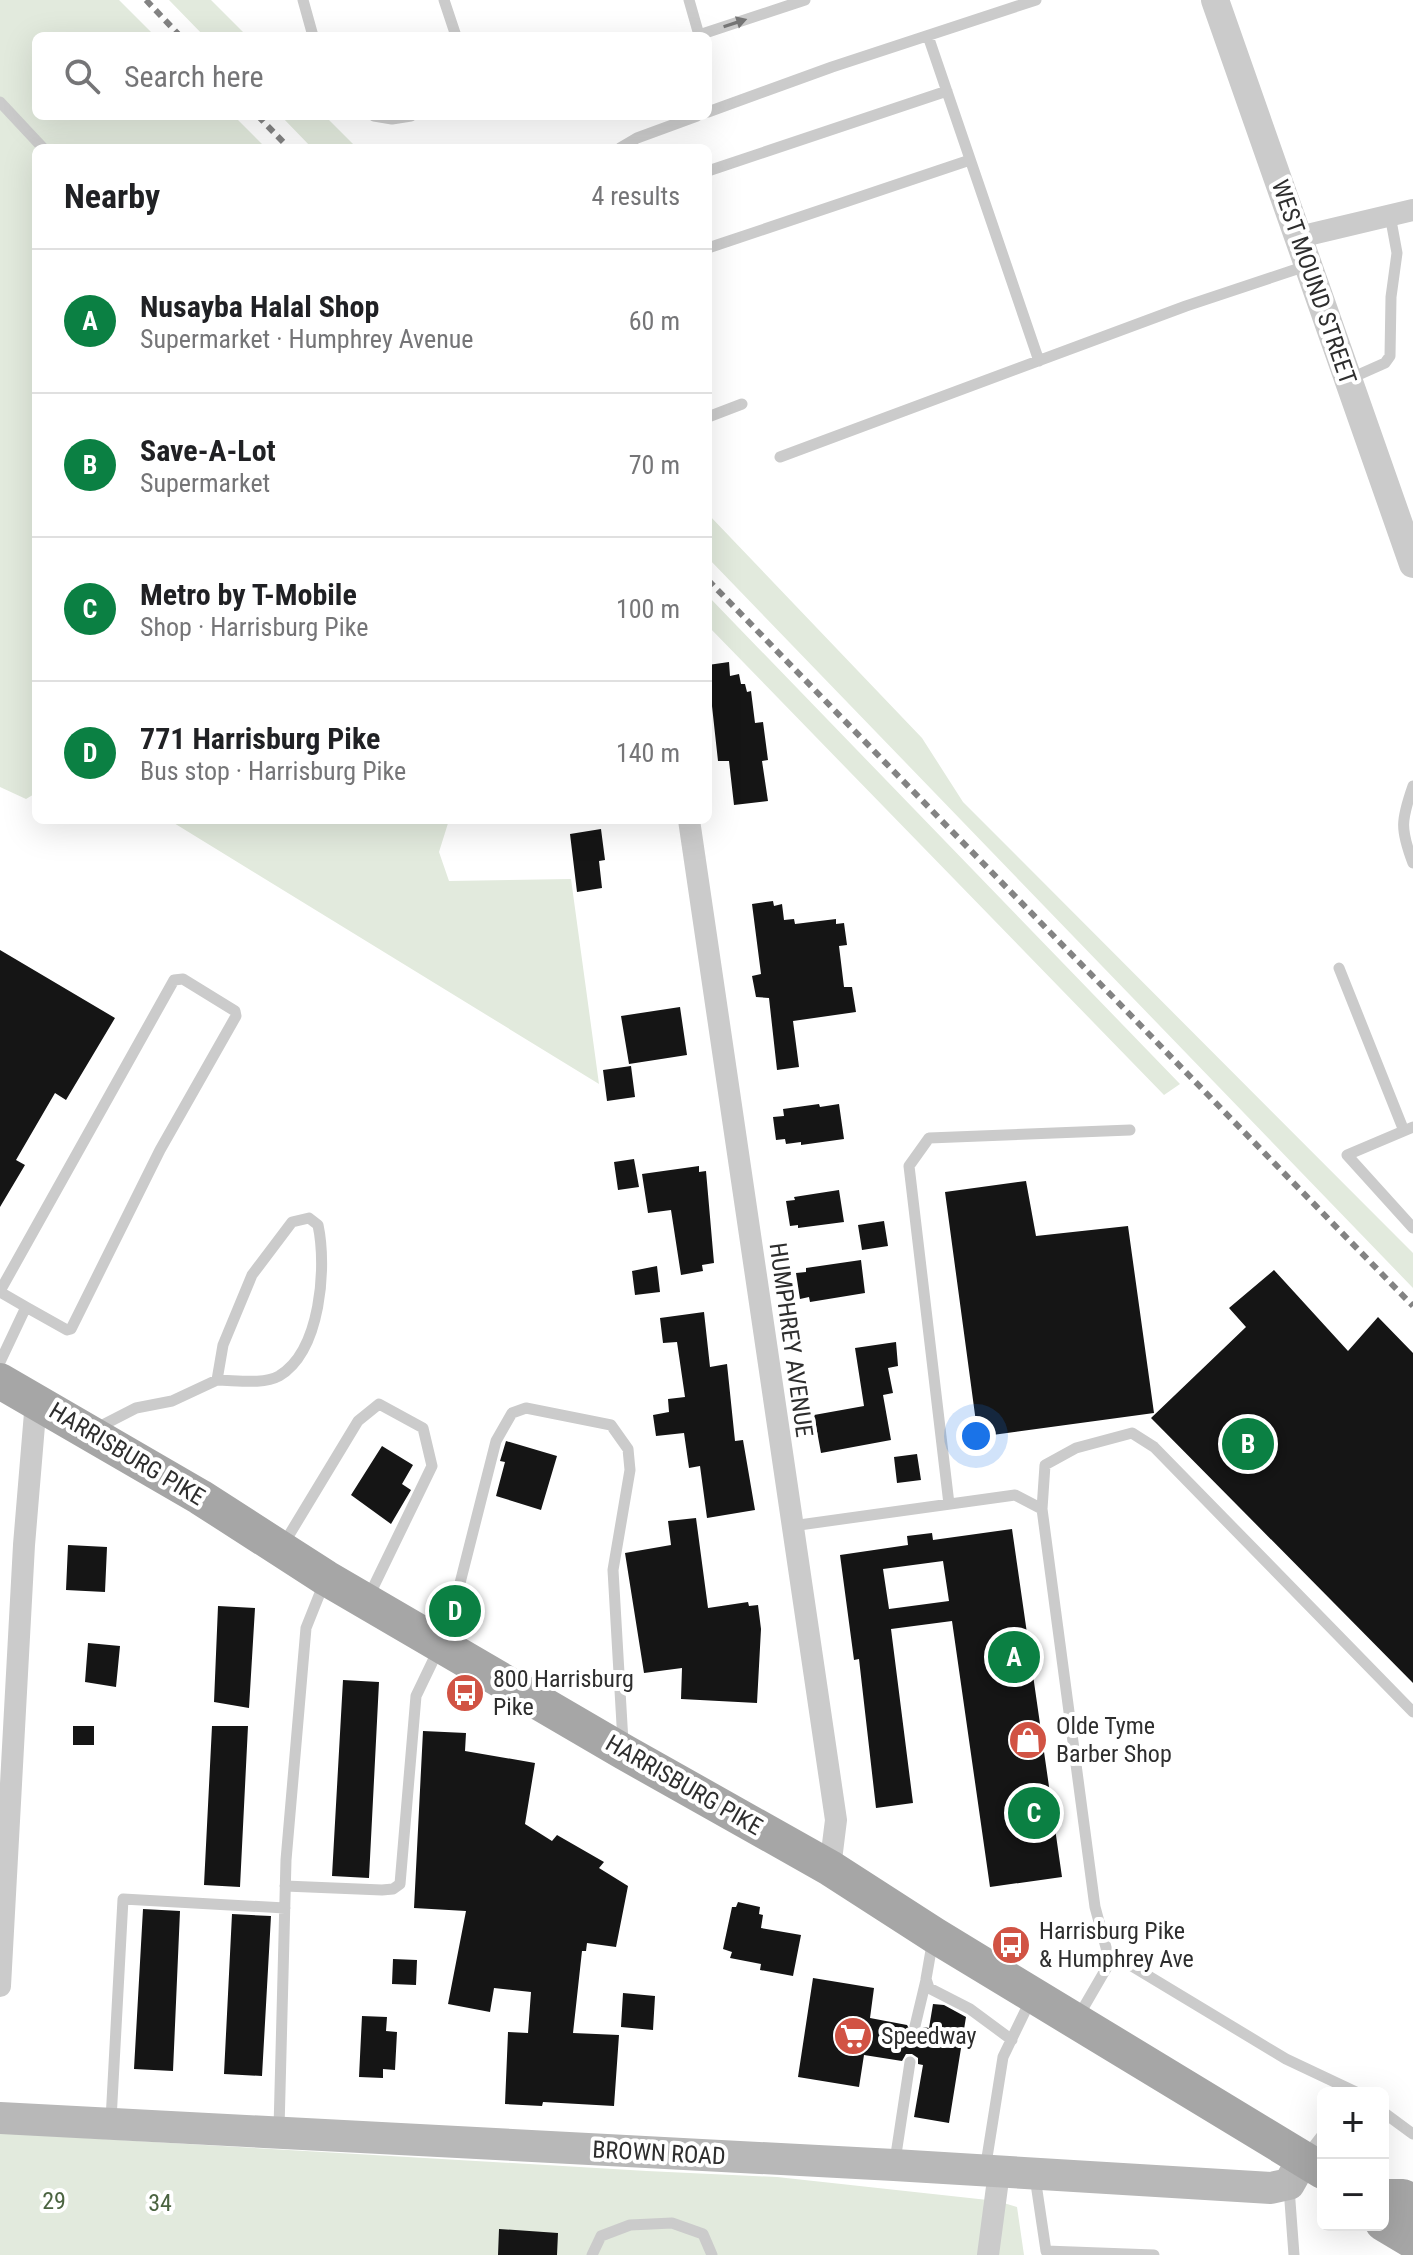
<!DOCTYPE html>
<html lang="en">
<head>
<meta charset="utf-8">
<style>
	:root { --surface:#fff; --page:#f6f6f6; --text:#202124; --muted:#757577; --line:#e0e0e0; --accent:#0b8043 }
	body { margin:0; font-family:"Roboto Condensed",sans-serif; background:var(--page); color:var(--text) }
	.controls { position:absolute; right:24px; bottom:24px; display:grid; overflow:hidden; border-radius:12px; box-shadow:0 8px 32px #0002 }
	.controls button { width:72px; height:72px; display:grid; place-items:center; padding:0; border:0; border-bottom:2px solid var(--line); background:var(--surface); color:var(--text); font:40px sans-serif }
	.you { position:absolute; left:976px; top:1436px; width:28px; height:28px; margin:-20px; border:6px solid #fff; border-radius:50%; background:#1a73e8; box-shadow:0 0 0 12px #1a73e833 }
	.badge { display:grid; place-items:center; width:52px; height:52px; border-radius:50%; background:var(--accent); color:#fff; font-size:26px; font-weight:700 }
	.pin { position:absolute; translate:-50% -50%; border:4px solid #fff; box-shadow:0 2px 8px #0006 }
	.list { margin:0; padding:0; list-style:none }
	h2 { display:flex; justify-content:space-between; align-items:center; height:104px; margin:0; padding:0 32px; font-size:34px }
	h2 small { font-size:26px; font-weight:400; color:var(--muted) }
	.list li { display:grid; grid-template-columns:52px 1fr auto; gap:24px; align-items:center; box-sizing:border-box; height:144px; padding:0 32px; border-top:2px solid var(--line) }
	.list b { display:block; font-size:30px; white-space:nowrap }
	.list p { margin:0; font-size:26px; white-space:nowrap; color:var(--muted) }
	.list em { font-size:26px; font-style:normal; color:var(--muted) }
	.icon { flex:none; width:44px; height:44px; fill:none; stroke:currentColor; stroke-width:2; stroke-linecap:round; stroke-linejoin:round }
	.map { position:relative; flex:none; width:1413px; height:2255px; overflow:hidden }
	.search { position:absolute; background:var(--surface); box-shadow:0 8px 32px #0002; left:32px; top:32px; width:680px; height:88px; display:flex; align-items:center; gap:20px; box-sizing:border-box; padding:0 28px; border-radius:12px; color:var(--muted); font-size:30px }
	.panel { position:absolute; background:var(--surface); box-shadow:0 8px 32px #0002; left:32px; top:144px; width:680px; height:680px; border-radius:12px }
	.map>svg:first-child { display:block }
	.green { fill:#e2eadd }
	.building { fill:#151515; fill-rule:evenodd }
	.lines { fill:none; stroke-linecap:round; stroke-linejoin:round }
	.service { stroke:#cbcbcb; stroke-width:11 }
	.minor { stroke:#cbcbcb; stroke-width:22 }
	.tertiary { stroke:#cbcbcb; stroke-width:28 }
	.secondary { stroke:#b8b8b8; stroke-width:32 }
	.primary { stroke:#a6a6a6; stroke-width:36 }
	.rail { stroke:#838383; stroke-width:6; stroke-dasharray:8 6; stroke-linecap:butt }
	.oneway { fill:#757575 }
	.labels { text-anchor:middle; stroke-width:8; stroke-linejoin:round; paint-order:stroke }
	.street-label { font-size:24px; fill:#2e2e2e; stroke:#fff }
	.poi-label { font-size:24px; fill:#2e2e2e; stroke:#fff; text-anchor:start }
	.park-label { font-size:24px; fill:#4b6441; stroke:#fff }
</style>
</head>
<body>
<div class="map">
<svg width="1413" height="2255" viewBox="0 0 1413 2255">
	<rect width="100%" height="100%" fill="#fff"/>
	<path class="green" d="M 0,0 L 119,0 L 155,36 L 36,36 L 36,116 L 234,116 L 266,148 L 36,148 L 36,793 L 26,799 L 0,787 Z
		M 169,0 L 211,0 L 247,36 L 204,36 Z
		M 281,116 L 325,116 L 357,148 L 312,148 Z
		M 708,514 L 922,738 L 963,802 L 1413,1253 L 1413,1288 L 708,558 Z
		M 708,596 L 1180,1084 L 1164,1095 L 708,626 Z
		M 169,820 L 449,820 L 439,852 L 449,881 L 571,879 L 599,1084 Z
		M 0,2133 L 647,2171 L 777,2177 L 997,2201 L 1017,2207 L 1024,2255 L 0,2255 Z"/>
	<path class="building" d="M 729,662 L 730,676 L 739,674 L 741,684 L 745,684 L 747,692 L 751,691 L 755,723 L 763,722 L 768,760 L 762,761 L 768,801 L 734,805 L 729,761 L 718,761 L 711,697 L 708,698 L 708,665 Z
		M 601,829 L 605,860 L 599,861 L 602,888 L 577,892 L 570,834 Z
		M 773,901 L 774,906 L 782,904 L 784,920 L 794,919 L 795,924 L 836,919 L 836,924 L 844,923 L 847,945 L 839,946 L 844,987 L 852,987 L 856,1012 L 793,1021 L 799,1067 L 777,1070 L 769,998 L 756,997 L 752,976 L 761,974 L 752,904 Z
		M 0,950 L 115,1018 L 66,1100 L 55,1093 L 16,1160 L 25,1165 L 0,1207 Z
		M 680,1007 L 687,1055 L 629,1064 L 621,1016 Z
		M 631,1066 L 635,1097 L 607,1101 L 603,1070 Z
		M 819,1104 L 820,1107 L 839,1104 L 844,1139 L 801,1145 L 801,1142 L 786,1144 L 785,1139 L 776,1140 L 773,1117 L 784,1116 L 783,1109 Z
		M 634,1159 L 639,1187 L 618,1190 L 614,1162 Z
		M 699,1166 L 699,1172 L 706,1171 L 714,1263 L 702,1265 L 703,1271 L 681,1275 L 671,1210 L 648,1213 L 642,1174 Z
		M 1026,1181 L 1036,1236 L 1128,1226 L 1154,1413 L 978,1437 L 945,1192 Z
		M 839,1190 L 844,1222 L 798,1228 L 798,1225 L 790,1226 L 786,1201 L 795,1200 L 794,1197 Z
		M 884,1221 L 888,1246 L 862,1250 L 858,1225 Z
		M 861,1260 L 865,1293 L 810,1302 L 809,1297 L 800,1299 L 796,1273 L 806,1272 L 806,1268 Z
		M 657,1266 L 660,1292 L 635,1295 L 632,1271 Z
		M 1274,1270 L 1348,1351 L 1378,1317 L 1413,1353 L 1413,1683 L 1151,1418 L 1246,1327 L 1229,1308 Z
		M 704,1312 L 710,1367 L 727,1364 L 735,1441 L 743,1440 L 755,1510 L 707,1518 L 700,1466 L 689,1468 L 684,1433 L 656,1436 L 653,1415 L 669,1412 L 668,1399 L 685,1397 L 677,1342 L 663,1343 L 660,1318 Z
		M 896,1342 L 898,1366 L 888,1368 L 893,1393 L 883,1395 L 891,1440 L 821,1453 L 814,1415 L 864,1406 L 855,1348 Z
		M 506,1441 L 557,1456 L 541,1510 L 496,1496 L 505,1462 L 500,1461 Z
		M 382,1446 L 413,1465 L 402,1484 L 411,1490 L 391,1524 L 351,1495 Z
		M 917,1454 L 921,1480 L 897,1483 L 894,1457 Z
		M 696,1518 L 708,1608 L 748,1602 L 749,1606 L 758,1605 L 761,1629 L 757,1703 L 681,1699 L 682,1668 L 644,1673 L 625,1553 L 671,1545 L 668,1521 Z
		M 1012,1529 L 1062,1877 L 990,1887 L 952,1621 L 891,1629 L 913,1803 L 876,1808 L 859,1659 L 854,1660 L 840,1555 L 908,1545 L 907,1536 L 932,1533 L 933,1540 ZM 943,1561 L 949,1601 L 889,1609 L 883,1569 Z
		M 68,1545 L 107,1547 L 105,1592 L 66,1590 Z
		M 218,1606 L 255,1608 L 249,1708 L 214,1702 Z
		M 88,1643 L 120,1646 L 116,1687 L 85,1682 Z
		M 343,1680 L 379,1682 L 369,1878 L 332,1876 Z
		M 73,1726 L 94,1726 L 94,1745 L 73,1745 Z
		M 212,1726 L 248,1726 L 240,1887 L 204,1885 Z
		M 423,1731 L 466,1733 L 465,1751 L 535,1763 L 525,1824 L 552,1841 L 557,1835 L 604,1862 L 599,1868 L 628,1886 L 616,1947 L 587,1943 L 586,1951 L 582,1951 L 573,2033 L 619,2035 L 614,2106 L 543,2102 L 542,2106 L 505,2104 L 508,2032 L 528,2033 L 531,1992 L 494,1988 L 490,2012 L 448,2004 L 466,1911 L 414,1908 Z
		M 738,1902 L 760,1907 L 759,1914 L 763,1915 L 761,1928 L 801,1935 L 793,1976 L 760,1970 L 761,1964 L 730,1958 L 732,1952 L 723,1949 L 732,1907 L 736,1907 Z
		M 143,1909 L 180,1911 L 173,2071 L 134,2069 Z
		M 232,1914 L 271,1916 L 262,2076 L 224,2074 Z
		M 393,1959 L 417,1960 L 416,1985 L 392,1984 Z
		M 813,1978 L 874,1988 L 870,2018 L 907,2025 L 912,2034 L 918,2034 L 923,2027 L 929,2028 L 933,2004 L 944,2005 L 966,2017 L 949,2123 L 914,2117 L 923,2065 L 918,2064 L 918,2058 L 912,2054 L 906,2054 L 902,2061 L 864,2055 L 859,2087 L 798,2077 Z
		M 623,1993 L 655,1996 L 653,2030 L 621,2027 Z
		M 362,2016 L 387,2017 L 386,2031 L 397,2032 L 395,2070 L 383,2069 L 383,2078 L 359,2077 Z
		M 499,2229 L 558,2233 L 557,2255 L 498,2255 Z"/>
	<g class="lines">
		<path class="service" d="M 303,0 L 313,36
			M 444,0 L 456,36
			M 689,0 L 699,35 L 805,0
			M 928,36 L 1039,361
			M 0,102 L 43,148
			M 708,112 L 832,67 L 1036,0
			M 374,116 L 392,119 L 411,116
			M 620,148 L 637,138 L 697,116
			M 708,171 L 947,91
			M 708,248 L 970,160
			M 1349,379 L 1385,363 L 1390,356 L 1391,297 L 1397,253 L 1390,215
			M 708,417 L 742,404
			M 780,457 L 1186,306 L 1309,265
			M 1413,786 C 1401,820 1400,829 1413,863
			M 1339,968 L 1404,1131
			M 1413,1127 L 1347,1155 L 1413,1228
			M 0,1291 L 174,980 L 183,979 L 235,1011 L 236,1016 L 160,1150 L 71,1329 L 67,1330 L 26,1307
			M 0,1292 L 26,1307 L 0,1362
			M 97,1428 L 136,1408 L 172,1401 L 217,1380 L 223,1345 L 252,1275 L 292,1222 L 309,1218 L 318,1225 C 327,1267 321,1351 279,1376 C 263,1385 235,1380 217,1380
			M 949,1504 L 909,1166 L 929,1138 L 1130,1130
			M 1042,1509 L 1045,1465 L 1076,1448 L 1132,1433 L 1154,1447 L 1413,1712
			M 792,1526 L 1015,1495 L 1042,1509 L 1095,1907 L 1107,1951 L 1286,2059 L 1358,2093
			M 283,1545 L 358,1421 L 379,1404 L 423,1428 L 432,1466 L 368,1598
			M 285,1886 L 382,1890 L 393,1889 L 400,1884 L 416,1696 L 441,1644 L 459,1587 L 496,1441 L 512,1413 L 526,1408 L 611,1425 L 628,1449 L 630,1470 L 613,1570 L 623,1742
			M 933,1939 L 926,1979 L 929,1988 L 970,2009 L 1012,2040
			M 1078,2017 L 1114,1955
			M 915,2026 L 926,1980
			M 1383,2112 L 1413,2134
			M 111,2120 L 123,1899 L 285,1908
			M 279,2129 L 286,1860 L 306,1628 L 324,1583
			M 1306,2156 L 1323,2134
			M 895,2161 L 910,2062
			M 985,2170 L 1003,2057 L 1031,1999
			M 1035,2177 L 1046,2251 L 1154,2255
			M 1289,2188 L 1294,2255
			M 592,2255 L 601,2236 L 630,2225 L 672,2223 L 703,2234 L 712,2255"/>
		<path class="minor" d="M 1299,237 L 1413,210
			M 689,820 L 836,1820 L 830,1868
			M 0,1986 L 24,1545 L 36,1401
			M 988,2255 L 999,2172"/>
		<path class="tertiary" d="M 1215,0 L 1413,564"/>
		<path class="secondary" d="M 0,2118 L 894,2165 L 1271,2188 L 1289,2184 L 1303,2159"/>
		<path class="primary" d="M 0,1381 L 200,1497 L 326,1578 L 624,1752 L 830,1868 L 934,1935 L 1323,2171
			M 1383,2197 L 1403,2197 L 1413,2203
			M 1383,2223 L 1413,2241"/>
		<path class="rail" d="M 146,0 L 180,36
			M 258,116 L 289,148
			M 708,580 L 1413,1306"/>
	</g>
	<defs><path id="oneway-solid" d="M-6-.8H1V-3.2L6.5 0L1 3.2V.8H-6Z" transform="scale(2)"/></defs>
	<use class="oneway" href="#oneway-solid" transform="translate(735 23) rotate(-18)"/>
	<defs>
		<symbol id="bus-disc" viewBox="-11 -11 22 22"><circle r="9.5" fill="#d15344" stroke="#fff"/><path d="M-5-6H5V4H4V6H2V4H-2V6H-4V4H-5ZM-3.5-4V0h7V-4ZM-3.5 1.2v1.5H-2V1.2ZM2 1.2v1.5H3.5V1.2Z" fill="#fff"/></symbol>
		<symbol id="shop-disc" viewBox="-11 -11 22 22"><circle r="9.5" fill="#d15344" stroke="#fff"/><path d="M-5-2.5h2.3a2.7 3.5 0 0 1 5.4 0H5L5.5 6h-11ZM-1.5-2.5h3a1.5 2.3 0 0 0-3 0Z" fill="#fff"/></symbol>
		<symbol id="supermarket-disc" viewBox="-11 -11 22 22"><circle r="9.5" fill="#d15344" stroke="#fff"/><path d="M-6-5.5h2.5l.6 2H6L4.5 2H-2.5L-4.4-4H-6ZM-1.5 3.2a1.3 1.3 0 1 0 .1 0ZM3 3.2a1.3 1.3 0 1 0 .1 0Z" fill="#fff"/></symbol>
	</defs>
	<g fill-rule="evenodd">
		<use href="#bus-disc" x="443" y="1671" width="44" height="44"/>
		<use href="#shop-disc" x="1006" y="1718" width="44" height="44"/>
		<use href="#bus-disc" x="989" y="1923" width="44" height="44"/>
		<use href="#supermarket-disc" x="831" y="2014" width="44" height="44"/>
	</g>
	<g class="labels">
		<g class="street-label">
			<text transform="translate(1314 282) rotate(71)" y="8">WEST MOUND STREET</text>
			<text transform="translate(791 1340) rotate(82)" y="8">HUMPHREY AVENUE</text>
			<text transform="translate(127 1454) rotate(31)" y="8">HARRISBURG PIKE</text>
			<text transform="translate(684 1785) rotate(30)" y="8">HARRISBURG PIKE</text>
			<text transform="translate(659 2153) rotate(3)" y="8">BROWN ROAD</text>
		</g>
		<g class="poi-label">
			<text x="493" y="1687">800 Harrisburg<tspan x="493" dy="28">Pike</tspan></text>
			<text x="1056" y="1734">Olde Tyme<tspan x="1056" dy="28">Barber Shop</tspan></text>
			<text x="1039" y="1939">Harrisburg Pike<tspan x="1039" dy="28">&amp; Humphrey Ave</tspan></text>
			<text x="881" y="2044">Speedway</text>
		</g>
		<g class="park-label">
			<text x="54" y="2209">29</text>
			<text x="160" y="2211">34</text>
		</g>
	</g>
</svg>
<div class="controls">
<button>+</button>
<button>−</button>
</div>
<div class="you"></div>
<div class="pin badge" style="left:1014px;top:1657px">A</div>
<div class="pin badge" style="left:1248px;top:1444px">B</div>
<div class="pin badge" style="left:1034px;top:1813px">C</div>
<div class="pin badge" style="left:455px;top:1611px">D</div>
<div class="search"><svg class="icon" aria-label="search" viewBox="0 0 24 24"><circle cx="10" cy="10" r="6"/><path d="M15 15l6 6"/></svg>Search here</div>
<section class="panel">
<h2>Nearby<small>4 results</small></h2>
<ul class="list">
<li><span class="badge">A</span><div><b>Nusayba Halal Shop</b><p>Supermarket · Humphrey Avenue</p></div><em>60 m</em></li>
<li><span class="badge">B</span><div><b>Save-A-Lot</b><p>Supermarket</p></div><em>70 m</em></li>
<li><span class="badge">C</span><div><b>Metro by T-Mobile</b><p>Shop · Harrisburg Pike</p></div><em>100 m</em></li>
<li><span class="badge">D</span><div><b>771 Harrisburg Pike</b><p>Bus stop · Harrisburg Pike</p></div><em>140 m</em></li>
</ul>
</section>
</div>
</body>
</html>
